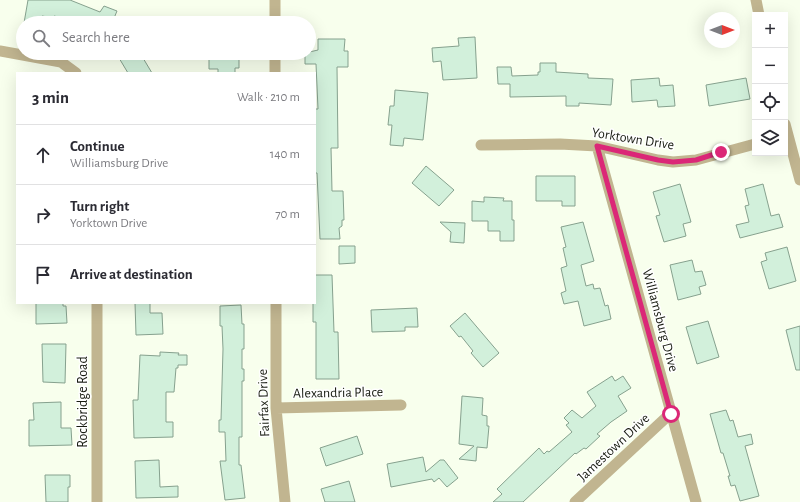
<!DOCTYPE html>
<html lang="en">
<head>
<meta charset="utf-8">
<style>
	:root { --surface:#fff; --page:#f7f7f7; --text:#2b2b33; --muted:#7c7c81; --line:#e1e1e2 }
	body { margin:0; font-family:"Alegreya Sans",sans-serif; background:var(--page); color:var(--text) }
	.controls { position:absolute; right:12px; top:12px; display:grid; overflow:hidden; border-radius:0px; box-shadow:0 4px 16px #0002 }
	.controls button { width:36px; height:36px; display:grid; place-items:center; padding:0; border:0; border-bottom:1px solid var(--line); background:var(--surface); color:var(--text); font:20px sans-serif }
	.compass { position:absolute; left:704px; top:12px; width:36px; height:36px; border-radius:50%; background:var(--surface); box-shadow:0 4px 16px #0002; rotate:90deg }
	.stop { position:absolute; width:12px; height:12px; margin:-9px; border:3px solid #db2777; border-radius:50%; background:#fff }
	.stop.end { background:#db2777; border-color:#fff; box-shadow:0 1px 4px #0008 }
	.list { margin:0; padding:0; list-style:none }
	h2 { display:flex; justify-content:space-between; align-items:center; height:52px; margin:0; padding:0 16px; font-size:17px }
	h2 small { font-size:13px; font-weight:400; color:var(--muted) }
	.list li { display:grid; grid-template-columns:26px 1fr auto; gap:12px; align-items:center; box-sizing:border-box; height:60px; padding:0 16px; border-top:1px solid var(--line) }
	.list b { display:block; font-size:15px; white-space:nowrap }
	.list p { margin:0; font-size:13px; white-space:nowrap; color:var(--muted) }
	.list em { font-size:13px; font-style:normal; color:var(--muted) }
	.icon { flex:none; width:22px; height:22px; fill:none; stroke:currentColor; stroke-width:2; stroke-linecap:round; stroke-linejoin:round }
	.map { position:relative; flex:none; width:800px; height:502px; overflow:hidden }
	.search { position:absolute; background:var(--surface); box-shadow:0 4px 16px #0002; left:16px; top:16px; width:300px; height:44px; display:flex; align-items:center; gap:10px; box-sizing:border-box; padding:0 14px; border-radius:22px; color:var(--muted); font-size:15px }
	.panel { position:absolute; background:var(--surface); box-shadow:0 4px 16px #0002; left:16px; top:72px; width:300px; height:232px; border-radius:0px }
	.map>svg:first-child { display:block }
	.building { fill:#d2f0db; stroke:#86a18e }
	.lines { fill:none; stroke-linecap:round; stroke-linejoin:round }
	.minor { stroke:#c1b590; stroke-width:11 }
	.route { stroke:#db2777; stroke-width:5 }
	.labels { text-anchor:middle; stroke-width:3; stroke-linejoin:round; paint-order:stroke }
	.street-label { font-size:14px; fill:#181c11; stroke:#fff }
</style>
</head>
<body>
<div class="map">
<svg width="800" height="502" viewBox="0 0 800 502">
	<rect width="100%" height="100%" fill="#f8ffed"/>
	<path class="building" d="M 28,0 L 70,0 L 100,12 L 104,6 L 117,11 L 112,23 L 73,23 L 74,21 L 54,16 L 53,18 L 42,16 L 41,23 L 24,23 Z
		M 475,37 L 477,78 L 443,80 L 441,61 L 433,62 L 432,48 L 459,46 L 458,38 Z
		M 318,39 L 345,39 L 344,51 L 348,51 L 348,67 L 337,67 L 338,148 L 331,148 L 332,191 L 343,191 L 344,220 L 342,220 L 342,226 L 339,228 L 340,239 L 320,239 L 317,173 L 315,173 L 315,109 L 318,109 L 316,64 L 305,64 L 305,53 L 318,50 Z
		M 116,53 L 140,53 L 152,73 L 128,73 Z
		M 239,53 L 239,68 L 235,68 L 235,73 L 218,73 L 218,69 L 209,69 L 209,54 Z
		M 540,63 L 556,63 L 556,72 L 588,74 L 588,78 L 613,79 L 611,105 L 579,103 L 579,106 L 566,106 L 566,96 L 510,97 L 510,84 L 498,84 L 497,67 L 511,67 L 512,76 L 538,75 L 538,72 L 540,72 Z
		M 659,78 L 660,86 L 673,85 L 675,106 L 658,107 L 657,100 L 632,102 L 631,80 Z
		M 746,78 L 750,99 L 709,106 L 706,85 Z
		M 395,90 L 428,93 L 423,140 L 404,138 L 403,146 L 390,145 L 392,125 L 388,125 L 390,106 L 394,106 Z
		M 426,166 L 454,190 L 439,206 L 412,183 Z
		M 536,176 L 575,176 L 575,206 L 562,206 L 562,201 L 536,201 Z
		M 680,184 L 691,222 L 683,224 L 686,236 L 664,242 L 656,216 L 660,215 L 653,192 Z
		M 763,184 L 771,216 L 779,214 L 783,227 L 740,238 L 736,225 L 749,222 L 745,206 L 749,205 L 745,189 Z
		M 484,197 L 504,198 L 503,201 L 512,201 L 512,220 L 514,220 L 514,241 L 500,241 L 500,231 L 488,231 L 488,221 L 472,221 L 472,201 L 484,202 Z
		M 440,222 L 465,223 L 464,243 L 450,242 L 451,232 Z
		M 583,222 L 594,261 L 581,265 L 586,286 L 593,284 L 594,289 L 600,288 L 605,306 L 608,305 L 611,319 L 584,326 L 578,301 L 564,304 L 561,293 L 566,291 L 561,268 L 567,266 L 563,248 L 566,247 L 561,227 Z
		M 339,246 L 355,246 L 355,263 L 339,264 Z
		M 787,247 L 796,281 L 769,289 L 761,262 L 767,260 L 765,253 Z
		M 692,260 L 695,272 L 702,271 L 706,285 L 699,287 L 701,294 L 678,300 L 670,265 Z
		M 315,275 L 332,275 L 334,332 L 338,332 L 339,379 L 316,379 L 316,322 L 313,322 L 313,303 L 315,303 Z
		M 36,303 L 63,303 L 63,306 L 66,306 L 67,323 L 36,324 Z
		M 135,303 L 150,303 L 150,313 L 162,313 L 163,334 L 136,335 Z
		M 241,305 L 242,324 L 244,324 L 244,349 L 242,349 L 242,369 L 244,369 L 244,381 L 242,381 L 242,437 L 239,437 L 239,465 L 241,465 L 245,498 L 225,500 L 220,461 L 226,461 L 225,432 L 219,432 L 219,420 L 221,420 L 223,349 L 222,326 L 220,326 L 220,306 Z
		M 417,308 L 418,327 L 405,327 L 405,331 L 372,332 L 371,310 Z
		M 465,313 L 499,353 L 483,367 L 471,353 L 473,351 L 461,336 L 459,337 L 450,326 Z
		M 708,321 L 719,357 L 697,364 L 686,327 Z
		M 800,326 L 800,370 L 796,370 L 786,330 Z
		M 42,344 L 66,344 L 65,383 L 43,382 Z
		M 160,352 L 179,353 L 178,355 L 187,355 L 187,365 L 178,365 L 178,368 L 176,368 L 174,392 L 166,392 L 166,422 L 173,422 L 173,437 L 134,438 L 133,400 L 138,400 L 140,355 L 160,356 Z
		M 612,376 L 615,381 L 623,376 L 631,388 L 618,396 L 627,411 L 611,422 L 597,434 L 600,436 L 586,449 L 584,448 L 576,454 L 575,453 L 523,502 L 493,502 L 502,494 L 497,489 L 539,448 L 544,454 L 547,451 L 549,452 L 572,432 L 566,425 L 569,423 L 564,418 L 572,410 L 582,418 L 596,406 L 587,392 Z
		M 462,396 L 483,398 L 482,415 L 487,416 L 487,426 L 489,426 L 487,448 L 477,447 L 476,461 L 459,459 L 474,446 L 459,444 Z
		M 61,402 L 61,428 L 71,428 L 72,445 L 29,446 L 29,420 L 34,420 L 33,403 Z
		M 726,410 L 730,421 L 733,420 L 738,437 L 751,434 L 753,444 L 745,446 L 759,496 L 740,501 L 735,485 L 731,486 L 728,476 L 730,476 L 723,453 L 721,453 L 710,414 Z
		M 357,436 L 363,454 L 326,466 L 320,448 Z
		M 423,457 L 426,472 L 440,460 L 444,460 L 458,478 L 447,487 L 439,478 L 434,482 L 432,479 L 391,487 L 387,464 Z
		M 159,460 L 160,487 L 178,486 L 178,497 L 136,498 L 135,461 Z
		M 45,475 L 70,475 L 70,487 L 68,487 L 68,502 L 46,502 Z
		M 349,481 L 355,502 L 325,502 L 321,489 Z"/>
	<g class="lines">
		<path class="minor" d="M 275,0 L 275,23
			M 756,0 L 759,15
			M 0,51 L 61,62 L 76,73
			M 275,53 L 275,73
			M 785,124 L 800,180
			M 481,145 L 560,144 L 597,146 L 658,160 L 673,162 L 696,160 L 755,144
			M 597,146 L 696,502
			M 276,303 L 276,408 L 285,502
			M 276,408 L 401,405
			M 97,502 L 97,303
			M 575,502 L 671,413"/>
	</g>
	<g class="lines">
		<path class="route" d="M 671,414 L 597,146 L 658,160 L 673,162 L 696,160 L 721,152"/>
	</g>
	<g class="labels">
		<g class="street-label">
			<text transform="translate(633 138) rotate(9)" y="5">Yorktown Drive</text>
			<text transform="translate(661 320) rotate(75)" y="5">Williamsburg Drive</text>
			<text transform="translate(338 392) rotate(-1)" y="5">Alexandria Place</text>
			<text transform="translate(82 402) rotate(-90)" y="5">Rockbridge Road</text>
			<text transform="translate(263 403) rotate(-92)" y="5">Fairfax Drive</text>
			<text transform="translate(613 447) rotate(-43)" y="5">Jamestown Drive</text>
		</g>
	</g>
</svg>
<div class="controls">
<button>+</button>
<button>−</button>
<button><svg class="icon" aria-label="locate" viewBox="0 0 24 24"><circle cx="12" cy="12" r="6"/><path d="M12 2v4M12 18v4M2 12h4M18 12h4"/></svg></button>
<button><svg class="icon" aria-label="layers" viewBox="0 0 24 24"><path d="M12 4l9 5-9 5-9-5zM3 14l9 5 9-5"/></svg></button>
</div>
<svg class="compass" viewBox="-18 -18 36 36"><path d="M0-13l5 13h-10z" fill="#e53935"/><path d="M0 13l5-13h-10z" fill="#7c7c81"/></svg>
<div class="stop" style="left:671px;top:414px"></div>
<div class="stop end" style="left:721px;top:152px"></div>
<div class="search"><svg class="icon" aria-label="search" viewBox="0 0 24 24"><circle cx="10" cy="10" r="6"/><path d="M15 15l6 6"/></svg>Search here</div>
<section class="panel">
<h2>3 min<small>Walk · 210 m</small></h2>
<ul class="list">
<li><svg class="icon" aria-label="ahead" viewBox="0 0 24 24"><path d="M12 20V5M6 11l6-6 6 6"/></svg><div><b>Continue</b><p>Williamsburg Drive</p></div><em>140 m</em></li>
<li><svg class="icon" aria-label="right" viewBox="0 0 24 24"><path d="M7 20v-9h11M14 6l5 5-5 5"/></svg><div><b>Turn right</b><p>Yorktown Drive</p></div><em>70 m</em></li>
<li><svg class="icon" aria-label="arrive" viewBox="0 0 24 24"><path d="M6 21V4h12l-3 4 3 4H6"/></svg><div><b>Arrive at destination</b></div></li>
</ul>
</section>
</div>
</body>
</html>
